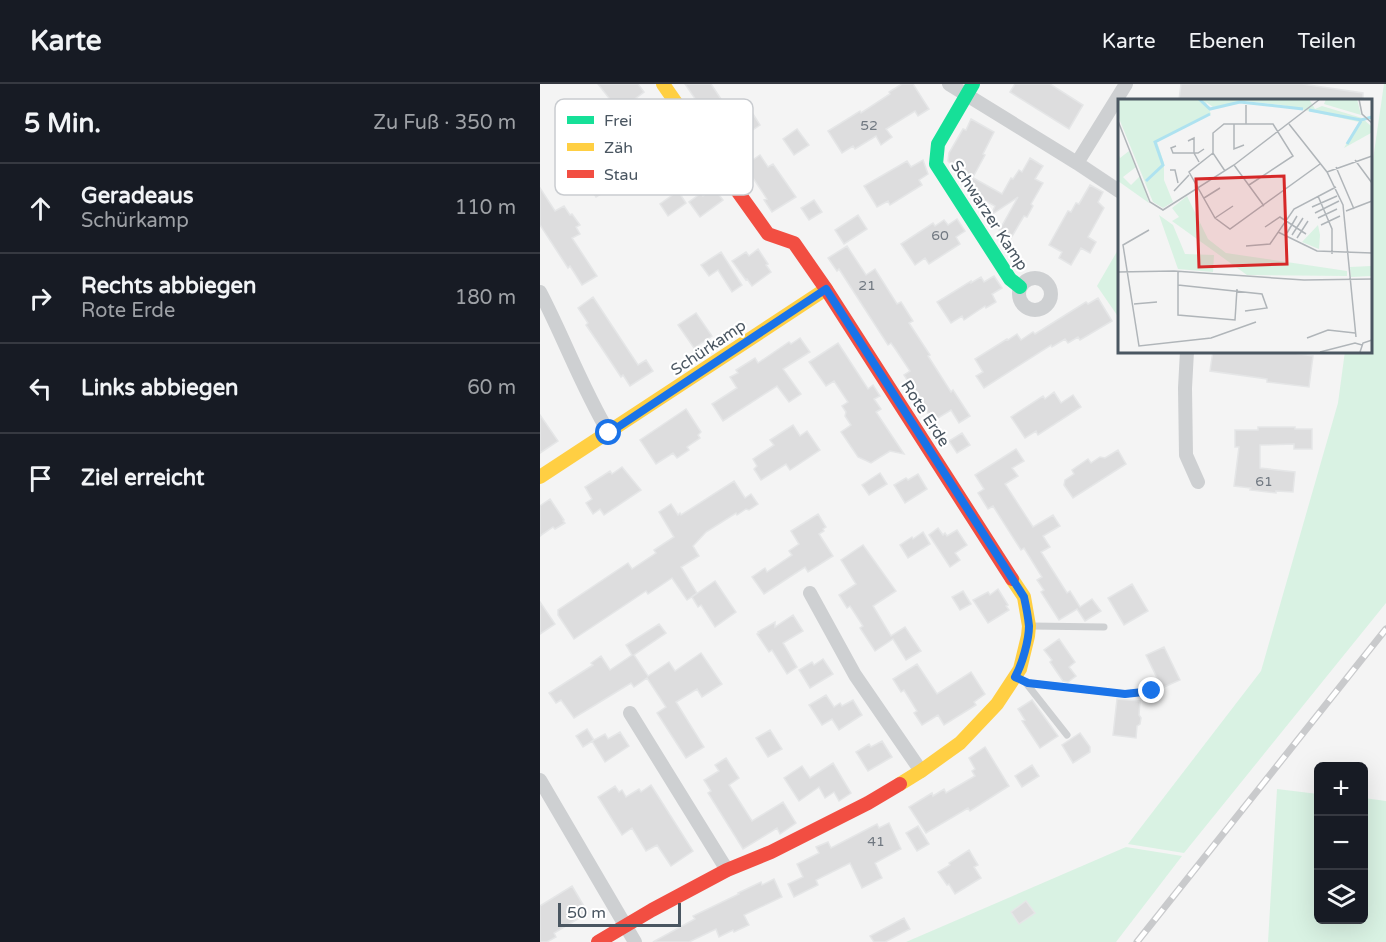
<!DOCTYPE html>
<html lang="de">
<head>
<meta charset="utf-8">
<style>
	:root { --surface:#171b24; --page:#242831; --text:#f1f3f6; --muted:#9ea1a6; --line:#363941 }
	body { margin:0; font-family:"Varela Round",sans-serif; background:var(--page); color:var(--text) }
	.controls { position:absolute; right:18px; bottom:18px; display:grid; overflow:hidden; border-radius:9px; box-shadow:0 6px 24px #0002 }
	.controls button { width:54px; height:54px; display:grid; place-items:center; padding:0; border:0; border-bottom:2px solid var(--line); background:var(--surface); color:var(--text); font:30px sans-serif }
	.scale { position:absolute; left:18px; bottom:15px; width:123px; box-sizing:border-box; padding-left:6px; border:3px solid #4a5661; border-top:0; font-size:16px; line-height:21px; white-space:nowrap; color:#4a5661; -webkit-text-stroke:4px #fff; paint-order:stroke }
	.stop { position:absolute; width:18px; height:18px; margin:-14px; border:4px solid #1a73e8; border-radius:50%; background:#fff }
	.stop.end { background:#1a73e8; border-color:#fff; box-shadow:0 2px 6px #0008 }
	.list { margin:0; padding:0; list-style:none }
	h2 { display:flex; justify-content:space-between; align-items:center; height:78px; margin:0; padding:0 24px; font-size:26px }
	h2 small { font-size:20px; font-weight:400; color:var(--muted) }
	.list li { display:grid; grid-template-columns:39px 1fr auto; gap:18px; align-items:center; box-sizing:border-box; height:90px; padding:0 24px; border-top:2px solid var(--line) }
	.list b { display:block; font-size:22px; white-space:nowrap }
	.list p { margin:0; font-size:20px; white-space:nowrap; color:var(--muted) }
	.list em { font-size:20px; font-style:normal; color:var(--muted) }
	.icon { flex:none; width:33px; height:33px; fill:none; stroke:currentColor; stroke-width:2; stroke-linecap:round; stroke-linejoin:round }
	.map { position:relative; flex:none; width:846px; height:858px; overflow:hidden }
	header { display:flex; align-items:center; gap:36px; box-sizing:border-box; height:84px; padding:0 30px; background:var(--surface); border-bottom:2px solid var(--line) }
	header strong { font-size:28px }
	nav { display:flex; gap:33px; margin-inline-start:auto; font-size:21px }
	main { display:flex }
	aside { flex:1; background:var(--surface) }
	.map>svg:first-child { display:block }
	.green { fill:#d9f2e3 }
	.building { fill:#ddddde; stroke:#e5e6e7; stroke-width:1.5 }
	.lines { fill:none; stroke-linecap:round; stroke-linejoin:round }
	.lane { stroke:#ced0d2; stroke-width:7 }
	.street { stroke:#ced0d2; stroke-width:14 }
	.fast { stroke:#16e098; stroke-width:14 }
	.slow { stroke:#ffcf43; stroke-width:14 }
	.jam { stroke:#f24e42; stroke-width:14 }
	.rail-casing { stroke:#c9cacc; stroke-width:7 }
	.rail { stroke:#fff; stroke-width:4.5; stroke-dasharray:14; stroke-linecap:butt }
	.route { stroke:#1a73e8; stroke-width:8 }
	.labels { text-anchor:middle; stroke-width:4.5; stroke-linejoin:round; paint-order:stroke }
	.number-label { font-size:14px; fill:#707881 }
	.street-label { font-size:16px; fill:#4a5661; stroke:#fff }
	.inset-river { fill:none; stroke:#aee2f0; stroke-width:3 }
	.inset-road { fill:none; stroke:#b0b5b9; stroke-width:1.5 }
	.view { fill:#d62828; fill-opacity:0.15; stroke:#d62828; stroke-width:3 }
	.inset-edge { fill:none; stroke:#4a5661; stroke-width:3 }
	.key { fill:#fff; stroke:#c9ccd0; stroke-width:1.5 }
	.key-label { font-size:16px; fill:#4a5661 }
</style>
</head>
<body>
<header>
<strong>Karte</strong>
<nav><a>Karte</a><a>Ebenen</a><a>Teilen</a></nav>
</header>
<main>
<aside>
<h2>5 Min.<small>Zu Fuß · 350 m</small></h2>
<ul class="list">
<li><svg class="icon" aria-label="ahead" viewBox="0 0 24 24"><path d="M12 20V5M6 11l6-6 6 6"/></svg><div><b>Geradeaus</b><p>Schürkamp</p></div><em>110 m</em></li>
<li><svg class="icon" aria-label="right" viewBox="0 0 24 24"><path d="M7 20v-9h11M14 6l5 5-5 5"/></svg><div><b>Rechts abbiegen</b><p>Rote Erde</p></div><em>180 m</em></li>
<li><svg class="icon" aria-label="left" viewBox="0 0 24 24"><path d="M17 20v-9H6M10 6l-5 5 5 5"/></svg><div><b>Links abbiegen</b></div><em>60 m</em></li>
<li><svg class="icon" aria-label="arrive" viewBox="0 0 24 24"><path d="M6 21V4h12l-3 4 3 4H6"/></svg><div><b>Ziel erreicht</b></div></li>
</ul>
</aside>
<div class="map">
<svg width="846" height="858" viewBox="0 0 846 858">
	<rect width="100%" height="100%" fill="#f4f4f4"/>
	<path class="green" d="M 844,0 L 846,0 L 846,519 L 644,769 L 588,760 L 721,587 L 798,319 L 805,267 L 830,267 L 830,96 Z
		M 579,164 L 579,234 L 557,202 Z
		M 737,705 L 778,710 L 778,836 L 824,836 L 824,714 L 846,717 L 846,858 L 728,858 Z
		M 586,763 L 642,772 L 576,858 L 366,858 Z"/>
	<path class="building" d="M 58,0 L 98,0 L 104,8 L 79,27 Z
		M 145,0 L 171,0 L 201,45 L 184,57 Z
		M 362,0 L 373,0 L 389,25 L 378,32 L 375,27 L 346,45 L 352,53 L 341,61 L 336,52 L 315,65 L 313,62 L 302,69 L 288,47 L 320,27 L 321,29 L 350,10 L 349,8 Z
		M 475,0 L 510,0 L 543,21 L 529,45 L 470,8 Z
		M 641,0 L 762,0 L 823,9 L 823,16 L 639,16 Z
		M 213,30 L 220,41 L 205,51 L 198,40 Z
		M 431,35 L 454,48 L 443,70 L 445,71 L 433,93 L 411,80 L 408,77 L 409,69 L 423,45 L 426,46 Z
		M 257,45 L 269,61 L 254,71 L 243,55 Z
		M 220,71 L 228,83 L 233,80 L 256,113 L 232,128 L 224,116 L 227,115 L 213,94 L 210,96 L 202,83 Z
		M 58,74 L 76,101 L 56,113 L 39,86 Z
		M 490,74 L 503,82 L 495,95 L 503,99 L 491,120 L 493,122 L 487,133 L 484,132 L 471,154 L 459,147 L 478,113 L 451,131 L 455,122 L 428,107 L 425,102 L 430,92 L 462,110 L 471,94 L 473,95 L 479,86 L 482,88 Z
		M 383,76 L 388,90 L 379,96 L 382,101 L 350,121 L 348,117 L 337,123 L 324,102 L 367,77 L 371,83 Z
		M 550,101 L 563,108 L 558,118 L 564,124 L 548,153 L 556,158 L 550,169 L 541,164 L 531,181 L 519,174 L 522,168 L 509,161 L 528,127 L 531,128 L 536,119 L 539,120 Z
		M 0,104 L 15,127 L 24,122 L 30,131 L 32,130 L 40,141 L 36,143 L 40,150 L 32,154 L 57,192 L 42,201 L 30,182 L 28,184 L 0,141 Z
		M 174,104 L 183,116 L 160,133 L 149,118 L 161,109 L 163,112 Z
		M 138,107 L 146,119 L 128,132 L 120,120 Z
		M 274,116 L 282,128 L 269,136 L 261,124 Z
		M 318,131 L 327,145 L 304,160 L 295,146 Z
		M 417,135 L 425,147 L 416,153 L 420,160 L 389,180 L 385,174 L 375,181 L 361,160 L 393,139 L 395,142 L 404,136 L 408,141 Z
		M 307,162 L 326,191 L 335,185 L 357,220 L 361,218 L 373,237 L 369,239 L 390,271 L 388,272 L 411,308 L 413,306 L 430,332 L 419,339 L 411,326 L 393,337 L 364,291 L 370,287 L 356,266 L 351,259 L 348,261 L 299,185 L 297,187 L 288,174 Z
		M 218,165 L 228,180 L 226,181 L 231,188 L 212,202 L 207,195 L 206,196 L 192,177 L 206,168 L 209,172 Z
		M 181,168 L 202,201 L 192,208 L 178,186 L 169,192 L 161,181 Z
		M 454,192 L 462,204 L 452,210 L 456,218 L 446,224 L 445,222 L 424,236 L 422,232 L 411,239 L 397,218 L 431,197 L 431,199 L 441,193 L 444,198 Z
		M 53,213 L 98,281 L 106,276 L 113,287 L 90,302 L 83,291 L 81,293 L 61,263 L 46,241 L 48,239 L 38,224 Z
		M 558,214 L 572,237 L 540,256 L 538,253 L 528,259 L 525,255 L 512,263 L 511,261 L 444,304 L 436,292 L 443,288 L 435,275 L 467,255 L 468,256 L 477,250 L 481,256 L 493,248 L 495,250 L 546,218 L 548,220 Z
		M 156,229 L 172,252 L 154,264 L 138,241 Z
		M 260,254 L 270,268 L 243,285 L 261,310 L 249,318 L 237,302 L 183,337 L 172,320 L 197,304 L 190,293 L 198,289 L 196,286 L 215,274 L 218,279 L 249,258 L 251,260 Z
		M 298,259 L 328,305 L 333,301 L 340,312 L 334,315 L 341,325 L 336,328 L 364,370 L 350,367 L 331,379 L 318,373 L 301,348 L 311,341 L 305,332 L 306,328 L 302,322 L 308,318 L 294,297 L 286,302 L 269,278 Z
		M 673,267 L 740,267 L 773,272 L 769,303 L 727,298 L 727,295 L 670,287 Z
		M 514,308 L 521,319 L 533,311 L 541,323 L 498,351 L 496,347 L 485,354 L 471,333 L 503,312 L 505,315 Z
		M 146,325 L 161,348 L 158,351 L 160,354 L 147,363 L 149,366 L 137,374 L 133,369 L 116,380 L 100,356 Z
		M 0,331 L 18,357 L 0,369 Z
		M 253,341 L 260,352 L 267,347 L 280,366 L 250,386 L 246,380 L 221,396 L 214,385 L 217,382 L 213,375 L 234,361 L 230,356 Z
		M 718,343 L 755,343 L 755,345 L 772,345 L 772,365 L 754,365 L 754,360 L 720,361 L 720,384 L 755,388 L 753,408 L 736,407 L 736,409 L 710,406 L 711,404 L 694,402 L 699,363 L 695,363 L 695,346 L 718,346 Z
		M 422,349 L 430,361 L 417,369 L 409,357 Z
		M 476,365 L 484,377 L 472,384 L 478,392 L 465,400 L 493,443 L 513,431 L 520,442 L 503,452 L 510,463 L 501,468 L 527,509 L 530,507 L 540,523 L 552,515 L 561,527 L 545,537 L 537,525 L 519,536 L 501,508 L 504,506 L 497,496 L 502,493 L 484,464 L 481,466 L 453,422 L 448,425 L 438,409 L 444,405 L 435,391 Z
		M 578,366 L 586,380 L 533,414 L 524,401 L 525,396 L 534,390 L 532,386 L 548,375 L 551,379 L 560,373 L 565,374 Z
		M 82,383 L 101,406 L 64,431 L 60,425 L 53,430 L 46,419 L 52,415 L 45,403 L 70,387 L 72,390 Z
		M 340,389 L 347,400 L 329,411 L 322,401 Z
		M 378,390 L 387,405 L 365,419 L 354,401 L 366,394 L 368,396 Z
		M 194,397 L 205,414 L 211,410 L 218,420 L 209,426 L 206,425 L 197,431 L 196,429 L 166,448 L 153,462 L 159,472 L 141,483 L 157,509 L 147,516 L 132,494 L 108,510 L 106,507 L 34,555 L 18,531 L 18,526 L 88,479 L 92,485 L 116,469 L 114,466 L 134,453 L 119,428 L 131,420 L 138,431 L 140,429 L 141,431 Z
		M 10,415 L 24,436 L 23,437 L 25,439 L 15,445 L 13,443 L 0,452 L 0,422 Z
		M 278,430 L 286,443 L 283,445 L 284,447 L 279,450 L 293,472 L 268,488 L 265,483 L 224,510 L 212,493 L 225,484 L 227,488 L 252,471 L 249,467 L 259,460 L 251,447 Z
		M 398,444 L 403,451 L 405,449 L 407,452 L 417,446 L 427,461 L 415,469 L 420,476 L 410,483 L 389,451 Z
		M 383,448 L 390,460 L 368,474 L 360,461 L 372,453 L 373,455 Z
		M 323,461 L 356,507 L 333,522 L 351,552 L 365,543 L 381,567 L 366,576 L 353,555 L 335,567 L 320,544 L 323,542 L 310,522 L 307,524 L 299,511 L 316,500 L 301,476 Z
		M 175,497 L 196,528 L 175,543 L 161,521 L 158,523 L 152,513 Z
		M 592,500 L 608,527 L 584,541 L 568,514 Z
		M 458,505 L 468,521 L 466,522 L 469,526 L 448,539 L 433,516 L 448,508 L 450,511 Z
		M 423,507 L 431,520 L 420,526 L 412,513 Z
		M 0,518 L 15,540 L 0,550 Z
		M 253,531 L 263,547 L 243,559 L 257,583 L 247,590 L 232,566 L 229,568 L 217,550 L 219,549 L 218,548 L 235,538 L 235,543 Z
		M 119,540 L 126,549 L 94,571 L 108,592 L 129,578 L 135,587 L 161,569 L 182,600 L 162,613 L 157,605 L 136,618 L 164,663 L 146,674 L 117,629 L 126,623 L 107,594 L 94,603 L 91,599 L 34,634 L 21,616 L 16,619 L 9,609 L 53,581 L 51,579 L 61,572 L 70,586 L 92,571 L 86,561 Z
		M 519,555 L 535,578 L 529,583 L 536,592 L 528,598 L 523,597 L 510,578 L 512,576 L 504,566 Z
		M 624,563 L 640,596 L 622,604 L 606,571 Z
		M 283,575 L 293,590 L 270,604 L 259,586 L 272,578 L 274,581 Z
		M 377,580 L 397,610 L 431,588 L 445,610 L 434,618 L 436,621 L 404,641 L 398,631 L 382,641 L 374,629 L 377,627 L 364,606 L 361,608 L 353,595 Z
		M 286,611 L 294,623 L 300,619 L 302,622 L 313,616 L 322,631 L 299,646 L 292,635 L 282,641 L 269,621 Z
		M 577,615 L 600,617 L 599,631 L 601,634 L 600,640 L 597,642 L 596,654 L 573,651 Z
		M 492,616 L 518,652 L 500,664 L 482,637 L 485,636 L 478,625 Z
		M 47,645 L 54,656 L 43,663 L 36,652 Z
		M 230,646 L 242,665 L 228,673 L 216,654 Z
		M 80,648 L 89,662 L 65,678 L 52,657 L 65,650 L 68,655 Z
		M 540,649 L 550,663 L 550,668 L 533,679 L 522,661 Z
		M 342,657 L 352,673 L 328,687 L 316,668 L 329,660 L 331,663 Z
		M 445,663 L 469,702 L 430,727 L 428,724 L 386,749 L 369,723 L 392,709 L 393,712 L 404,705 L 406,709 L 435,692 L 432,687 L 435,685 L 429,674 Z
		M 186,674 L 199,694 L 189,701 L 212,737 L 243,718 L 256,739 L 240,750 L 237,744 L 203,765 L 168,709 L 171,707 L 164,696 L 179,687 L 175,681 Z
		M 293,679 L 311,709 L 299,717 L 294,708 L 285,714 L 279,703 L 259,717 L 244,694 L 262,682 L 270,694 Z
		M 492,681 L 499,692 L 482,703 L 475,692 Z
		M 111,701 L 153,767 L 131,782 L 117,761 L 106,767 L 92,744 L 82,751 L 58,713 L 75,702 L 79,708 L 82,706 L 86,713 L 99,705 L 101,708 Z
		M 349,739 L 361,765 L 335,779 L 342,794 L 322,804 L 310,779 L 276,796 L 278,801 L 254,813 L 248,800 L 263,793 L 257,780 L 279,769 L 276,763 L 288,758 L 291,764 L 337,740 L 339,744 Z
		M 378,742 L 389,760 L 377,767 L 366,749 Z
		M 429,766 L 438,781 L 434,783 L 441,794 L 415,810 L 409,800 L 407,801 L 398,788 L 410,781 L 409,779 Z
		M 234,795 L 242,813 L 204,831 L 209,841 L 194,848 L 193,846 L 179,853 L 176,845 L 149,858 L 113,858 L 155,835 L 153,832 L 199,810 L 198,809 L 221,798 L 222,801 Z
		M 32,802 L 48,829 L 14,849 L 16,853 L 7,858 L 0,858 L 0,822 Z
		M 486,817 L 495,829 L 479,840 L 471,828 Z
		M 364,834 L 370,845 L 345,858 L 334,858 L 330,852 Z"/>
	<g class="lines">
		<path class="lane" d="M 492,542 L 564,543
			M 486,599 L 527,651
			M 488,599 L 585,610 L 612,607"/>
		<path class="street" d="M 409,0 L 537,79 L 579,107
			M 537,79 L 586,0
			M479 210a16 16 0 1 1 32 0a16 16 0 1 1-32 0Z
			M 0,208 C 24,254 42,304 69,349
			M 647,267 L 645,304 L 646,371 L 658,398
			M 270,509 L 315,591 L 381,687
			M 90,629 L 187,786
			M 0,696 L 95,858"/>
		<path class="fast" d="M 433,0 L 398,60 L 396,80 L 470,195 L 480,203"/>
		<path class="slow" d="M 123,0 L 193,101
			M 0,393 L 286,205
			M 360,700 L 381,687 L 420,659 L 457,620 L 480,585 L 488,552 L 489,542 L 484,513 L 472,495"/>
		<path class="jam" d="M 193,101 L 228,150 L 254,159 L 286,205 L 472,495
			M 58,858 L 112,826 L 187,786 L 231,768 L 328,719 L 360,700"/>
		<defs>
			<path id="rail" d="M 597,858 L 846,545"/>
		</defs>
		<use href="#rail" class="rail-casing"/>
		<use href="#rail" class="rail"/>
	</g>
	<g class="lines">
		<path class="route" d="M 69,349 L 286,205 L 484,513 C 486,522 488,532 489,542 C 489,556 482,581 475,593 L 488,599 L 585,610 L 612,607"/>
	</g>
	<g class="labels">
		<g class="number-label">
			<text x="329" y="46">52</text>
			<text x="400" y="156">60</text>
			<text x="327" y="206">21</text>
			<text x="724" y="402">61</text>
			<text x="336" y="762">41</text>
		</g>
		<g class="street-label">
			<text transform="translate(450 131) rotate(57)" y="6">Schwarzer Kamp</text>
			<text transform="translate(168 263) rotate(-34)" y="6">Schürkamp</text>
			<text transform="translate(386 329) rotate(57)" y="6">Rote Erde</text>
		</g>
	</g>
	<g transform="translate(578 15)">
		<rect width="254" height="254" fill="#f4f4f4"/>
		<path d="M 5,0 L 191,0 L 197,10 L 204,7 L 244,19 L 253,27 L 253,34 L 226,49 L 241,23 L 164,6 L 127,2 L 95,8 L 88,3 L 93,15 L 39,43 L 46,64 L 46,81 L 55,103 L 45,109 L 35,103 L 0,17 L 0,2 ZM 239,0 L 243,16 L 206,5 L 208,0 ZM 11,52 L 18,68 L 5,78 L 13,86 L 22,77 L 31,104 L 0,82 L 0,54 L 2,59 ZM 69,97 L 90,140 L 108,154 L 229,172 L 229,177 L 129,176 L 54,122 L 61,118 L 54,109 ZM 41,116 L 55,126 L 67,155 L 96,156 L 95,173 L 60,170 ZM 200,126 L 202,136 L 201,150 L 184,143 ZM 253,167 L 253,177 L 233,178 L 232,168 Z" fill="#d9f2e3"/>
		<path class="inset-river" d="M 81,0 L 92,10 L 122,3 L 185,10M 191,11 L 243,21 L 254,18M 229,45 L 243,22M 28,82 L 45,66 L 37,43 L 92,15"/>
		<path class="inset-road" d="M 241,0 L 244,15 L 254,24M 128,6 L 128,25M 0,22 L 32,103 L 45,111 L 116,66 L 202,0M 116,25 L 116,50 L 126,46M 171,25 L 209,73 L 225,106 L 238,238M 70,42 L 76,39 L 76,54 L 81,63M 58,47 L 53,49 L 55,54 L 80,54 L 86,50M 95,54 L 95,34 L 106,25 L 155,25 L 175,57 L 131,86M 237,61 L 254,84M 116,66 L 146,107M 218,68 L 236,110M 52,71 L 57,71 L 60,84M 107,72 L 95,54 L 71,73 L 97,119 L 112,130 L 202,65M 209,73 L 254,57M 56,92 L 71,76M 200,97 L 214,130 L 214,155M 86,99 L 102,89M 194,108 L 219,97M 228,112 L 254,102M 197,114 L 221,102M 97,119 L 115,107M 200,119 L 219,110M 203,126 L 222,117M 147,128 L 162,118 L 188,135M 31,131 L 5,146 L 21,247 L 93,239 L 138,223M 160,133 L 199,152 L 254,154M 169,134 L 179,117M 174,136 L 185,119M 179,139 L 190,122M 128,147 L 152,145 L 176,110 L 218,88M 60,172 L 60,216 L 117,221 L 119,190M 0,173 L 56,172 L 186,181 L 254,180M 60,186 L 144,195 L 149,209 L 127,212M 16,205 L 39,203M 189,239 L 210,231 L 237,234M 202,253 L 237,244 L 244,246M 242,253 L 245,244 L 254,241"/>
		<path class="view" d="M 166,77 L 169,165 L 81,168 L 78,80 Z"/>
		<rect width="254" height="254" class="inset-edge"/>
	</g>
	<rect x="15" y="15" width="198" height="96" rx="9" class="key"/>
	<rect x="27" y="32" width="27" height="8" fill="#16e098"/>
	<rect x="27" y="59" width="27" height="8" fill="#ffcf43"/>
	<rect x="27" y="86" width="27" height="8" fill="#f24e42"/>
	<g class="key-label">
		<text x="64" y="42">Frei</text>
		<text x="64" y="69">Zäh</text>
		<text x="64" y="96">Stau</text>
	</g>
</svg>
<div class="controls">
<button>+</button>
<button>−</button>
<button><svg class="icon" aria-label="layers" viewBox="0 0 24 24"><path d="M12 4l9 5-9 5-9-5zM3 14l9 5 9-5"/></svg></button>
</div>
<div class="scale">50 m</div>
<div class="stop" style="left:69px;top:349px"></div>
<div class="stop end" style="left:612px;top:607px"></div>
</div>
</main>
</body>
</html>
